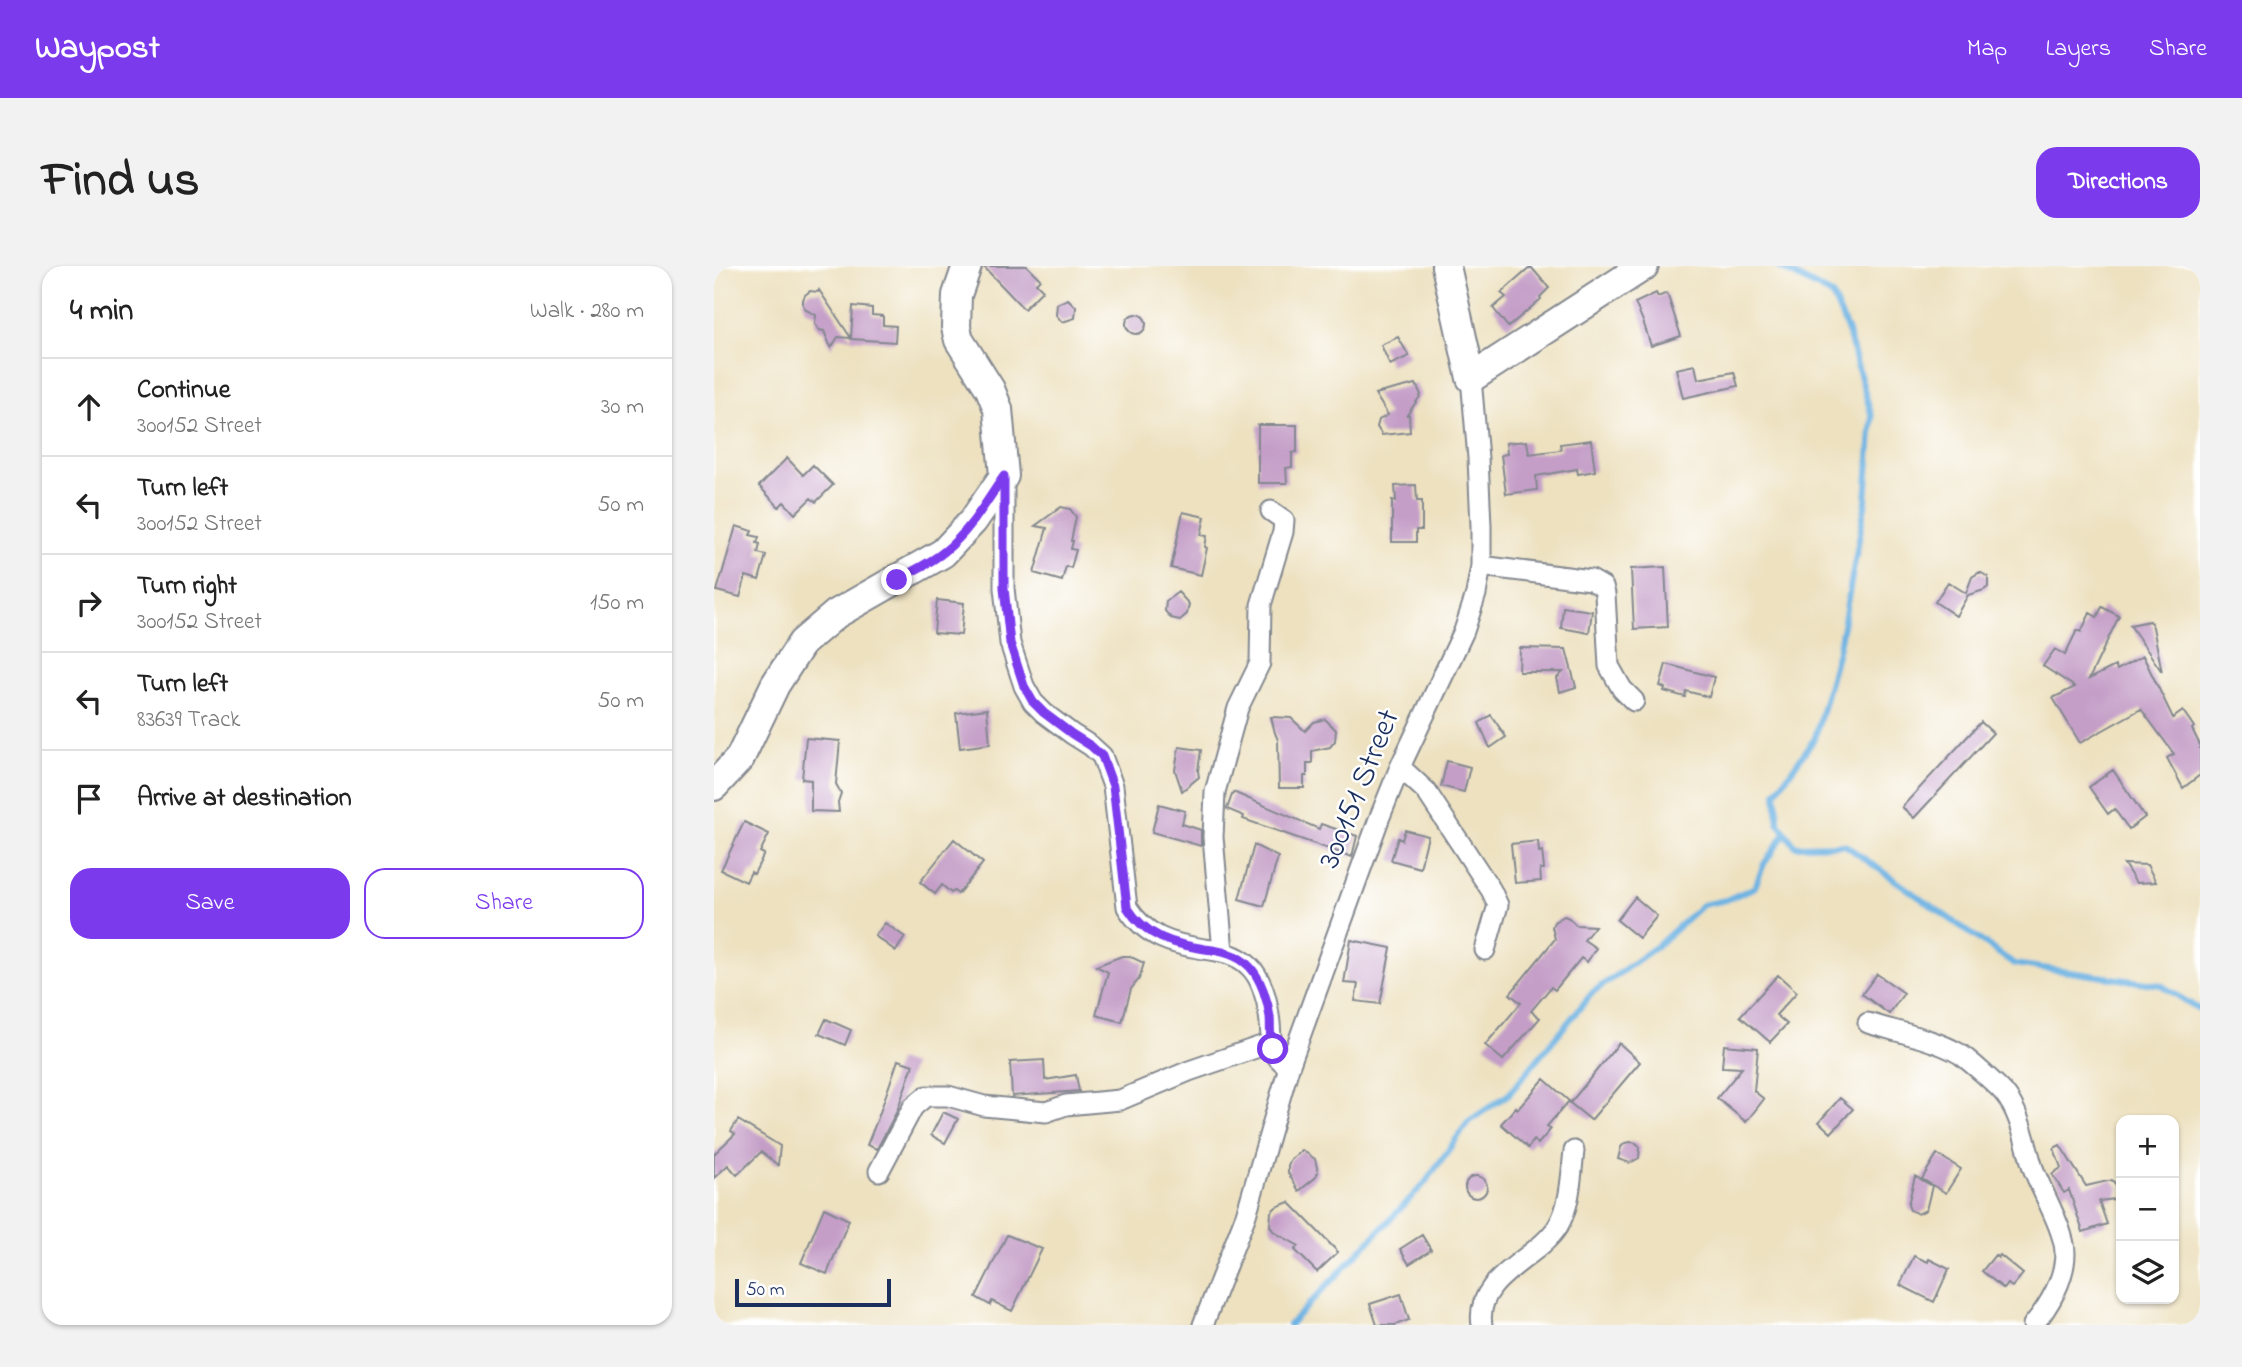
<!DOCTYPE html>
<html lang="en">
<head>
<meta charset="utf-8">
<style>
	:root { --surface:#fff; --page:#f2f2f2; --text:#222; --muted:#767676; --line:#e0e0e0; --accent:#7c3aed }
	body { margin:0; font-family:"Indie Flower",sans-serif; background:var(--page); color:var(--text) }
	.controls { position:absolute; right:21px; bottom:21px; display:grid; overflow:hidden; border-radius:14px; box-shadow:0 2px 5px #0004 }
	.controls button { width:63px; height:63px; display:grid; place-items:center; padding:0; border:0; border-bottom:2px solid var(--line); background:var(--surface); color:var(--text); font:35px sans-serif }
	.scale { position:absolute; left:21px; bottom:18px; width:156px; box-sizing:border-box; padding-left:7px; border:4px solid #1b2f5e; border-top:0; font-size:19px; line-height:24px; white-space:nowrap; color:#1b2f5e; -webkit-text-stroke:5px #fff; paint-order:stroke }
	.stop { position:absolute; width:21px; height:21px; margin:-16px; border:5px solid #7c3aed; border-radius:50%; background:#fff }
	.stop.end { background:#7c3aed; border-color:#fff; box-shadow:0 2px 7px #0008 }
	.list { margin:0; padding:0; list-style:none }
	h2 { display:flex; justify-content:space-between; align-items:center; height:91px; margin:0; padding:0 28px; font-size:30px }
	h2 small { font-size:23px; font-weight:400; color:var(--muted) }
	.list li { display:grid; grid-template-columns:46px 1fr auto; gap:21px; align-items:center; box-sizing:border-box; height:98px; padding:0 28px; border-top:2px solid var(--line) }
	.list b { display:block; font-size:26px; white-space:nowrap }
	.list p { margin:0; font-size:23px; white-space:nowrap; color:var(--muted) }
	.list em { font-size:23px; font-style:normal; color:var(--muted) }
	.actions { display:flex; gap:14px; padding:21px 28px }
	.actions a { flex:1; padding:16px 0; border:2px solid var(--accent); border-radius:21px; text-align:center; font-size:24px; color:var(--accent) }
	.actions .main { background:var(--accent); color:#fff }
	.icon { flex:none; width:38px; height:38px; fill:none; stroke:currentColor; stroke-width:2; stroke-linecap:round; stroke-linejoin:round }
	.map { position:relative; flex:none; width:1486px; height:1059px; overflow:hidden; border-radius:21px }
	header { display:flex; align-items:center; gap:42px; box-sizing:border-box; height:98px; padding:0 35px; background:var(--accent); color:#fff }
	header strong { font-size:33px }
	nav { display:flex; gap:38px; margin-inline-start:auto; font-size:24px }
	.intro { display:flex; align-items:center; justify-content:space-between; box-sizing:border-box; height:168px; padding:0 42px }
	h1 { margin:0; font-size:49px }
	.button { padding:18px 32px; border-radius:21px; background:var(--accent); color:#fff; font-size:24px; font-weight:700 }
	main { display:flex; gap:42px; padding:0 42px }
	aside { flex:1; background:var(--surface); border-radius:21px; box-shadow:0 2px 5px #0004 }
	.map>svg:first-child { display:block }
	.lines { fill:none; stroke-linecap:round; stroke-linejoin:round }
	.stream { stroke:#6db3e3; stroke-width:6 }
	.building { fill:#c49ec7 }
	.street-casing { stroke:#84888f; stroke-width:23 }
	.secondary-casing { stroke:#84888f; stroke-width:32 }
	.street { stroke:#fff; stroke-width:19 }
	.secondary { stroke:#fff; stroke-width:28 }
	.route { stroke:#7c3aed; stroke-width:9 }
	.labels { text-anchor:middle; stroke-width:5; stroke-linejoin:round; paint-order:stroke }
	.street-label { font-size:32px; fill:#1b2f5e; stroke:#fff }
</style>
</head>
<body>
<header>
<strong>Waypost</strong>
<nav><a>Map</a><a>Layers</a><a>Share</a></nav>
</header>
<div class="intro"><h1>Find us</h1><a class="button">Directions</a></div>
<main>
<aside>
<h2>4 min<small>Walk · 280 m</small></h2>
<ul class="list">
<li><svg class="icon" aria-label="ahead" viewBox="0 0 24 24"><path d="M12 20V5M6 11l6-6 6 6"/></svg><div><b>Continue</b><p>300152 Street</p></div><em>30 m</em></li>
<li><svg class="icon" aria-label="left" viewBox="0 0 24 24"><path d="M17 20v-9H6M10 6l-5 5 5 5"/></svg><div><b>Turn left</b><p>300152 Street</p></div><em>50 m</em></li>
<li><svg class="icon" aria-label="right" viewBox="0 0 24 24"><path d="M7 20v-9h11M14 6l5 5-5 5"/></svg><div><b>Turn right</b><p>300152 Street</p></div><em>150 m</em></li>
<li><svg class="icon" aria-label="left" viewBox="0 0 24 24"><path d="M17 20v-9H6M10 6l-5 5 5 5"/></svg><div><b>Turn left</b><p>83639 Track</p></div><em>50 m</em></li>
<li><svg class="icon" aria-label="arrive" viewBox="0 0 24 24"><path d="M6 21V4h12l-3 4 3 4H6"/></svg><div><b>Arrive at destination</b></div></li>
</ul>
<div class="actions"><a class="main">Save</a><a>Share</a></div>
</aside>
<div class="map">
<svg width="1486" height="1059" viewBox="0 0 1486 1059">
	<rect width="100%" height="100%" fill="#fff"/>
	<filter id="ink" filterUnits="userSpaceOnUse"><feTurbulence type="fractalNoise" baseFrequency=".0143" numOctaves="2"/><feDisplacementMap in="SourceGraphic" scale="14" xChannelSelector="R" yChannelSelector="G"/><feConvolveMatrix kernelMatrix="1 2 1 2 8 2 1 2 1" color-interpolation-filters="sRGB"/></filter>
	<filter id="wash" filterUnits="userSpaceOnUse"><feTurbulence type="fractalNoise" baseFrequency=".00686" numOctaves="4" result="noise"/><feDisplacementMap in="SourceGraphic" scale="28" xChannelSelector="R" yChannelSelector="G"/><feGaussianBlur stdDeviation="1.57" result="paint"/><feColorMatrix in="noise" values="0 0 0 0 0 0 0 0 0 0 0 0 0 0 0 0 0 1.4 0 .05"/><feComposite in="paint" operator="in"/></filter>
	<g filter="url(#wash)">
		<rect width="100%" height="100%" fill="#ede1c0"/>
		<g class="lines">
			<path class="stream" d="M 1063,0 L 1118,29 L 1133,63 L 1158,151 L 1152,235 L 1125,381 L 1101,472 L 1062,526 L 1064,556 L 1081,580 L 1131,579 L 1300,698 L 1447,719 L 1486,744
				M 575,1059 L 711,917 L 755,855 L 795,828 L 879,726 L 943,680 L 988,639 L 1012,634 L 1041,621 L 1050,598 L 1071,567"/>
		</g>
		<g id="blocks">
			<path class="building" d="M 269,0 L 313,0 L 326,13 L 322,17 L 329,24 L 310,43 Z
				M 817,1 L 835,22 L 826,31 L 827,33 L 794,61 L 779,42 L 792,31 L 787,27 Z
				M 105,24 L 137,72 L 124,71 L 117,82 L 110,65 L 105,64 L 101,58 L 102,49 L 92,44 L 89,39 L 89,34 L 91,29 L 96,25 L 104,26 Z
				M 942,27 L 944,31 L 953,27 L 967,70 L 937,80 L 929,55 L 921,37 Z
				M 354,33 L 362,41 L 361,52 L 348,56 L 342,49 L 343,38 Z
				M 139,40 L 158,42 L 158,49 L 169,50 L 169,59 L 182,60 L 181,76 L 137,73 Z
				M412 58a10 10 0 1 1 20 0a10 10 0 1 1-20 0Z
				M 684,71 L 695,90 L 676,99 L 667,79 Z
				M 981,99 L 984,113 L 1020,106 L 1024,120 L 969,132 L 962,103 Z
				M 702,118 L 707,129 L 693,149 L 695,149 L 696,166 L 668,169 L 663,161 L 665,154 L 674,149 L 661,128 Z
				M 544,159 L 583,159 L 583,186 L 578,187 L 578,201 L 572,202 L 573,217 L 544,217 Z
				M 877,174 L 881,205 L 864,208 L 863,203 L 822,210 L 823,224 L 792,228 L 787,189 L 793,188 L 792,177 L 813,175 L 815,188 L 847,184 L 846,178 Z
				M 73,192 L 89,209 L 99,199 L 119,219 L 102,236 L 97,232 L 81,248 L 70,236 L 65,241 L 45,220 Z
				M 702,219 L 703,235 L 708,235 L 708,264 L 702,264 L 702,276 L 678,276 L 678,234 L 682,235 L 681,220 Z
				M 347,241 L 356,243 L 362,251 L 357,275 L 359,275 L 357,283 L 362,284 L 357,302 L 352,300 L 348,315 L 320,307 L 333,262 L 321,260 Z
				M 469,246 L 491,251 L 487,269 L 493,270 L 491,281 L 493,282 L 487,309 L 457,302 Z
				M 22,260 L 38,265 L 36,269 L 45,271 L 43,277 L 46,278 L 44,287 L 52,289 L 45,314 L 32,310 L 26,331 L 3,325 Z
				M 951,301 L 954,361 L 920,363 L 917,303 Z
				M 1266,306 L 1274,311 L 1274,321 L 1270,324 L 1254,329 L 1242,350 L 1221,336 L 1234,316 L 1252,327 L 1258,311 Z
				M 464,326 L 475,338 L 473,348 L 466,354 L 457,352 L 451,345 L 452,335 Z
				M 223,334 L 250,337 L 247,369 L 220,367 Z
				M 849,341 L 878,345 L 875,367 L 847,362 Z
				M 1388,341 L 1405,350 L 1375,413 L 1401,400 L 1403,404 L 1429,390 L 1459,452 L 1469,445 L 1480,461 L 1478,463 L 1486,479 L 1486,509 L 1469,522 L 1453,492 L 1460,488 L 1427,443 L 1366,477 L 1339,432 L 1361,421 L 1329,400 L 1341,383 L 1351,389 L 1363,364 L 1367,366 L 1376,347 L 1383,351 Z
				M 1436,355 L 1439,361 L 1448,406 L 1416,359 Z
				M 806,382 L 852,383 L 862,421 L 846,426 L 843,412 L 849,406 L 805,406 Z
				M 952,398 L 1000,411 L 995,431 L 972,425 L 971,431 L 950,425 L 951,422 L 946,420 Z
				M 273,443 L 276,478 L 246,482 L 242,447 Z
				M 777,449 L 792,471 L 776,482 L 765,457 Z
				M 557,451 L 577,452 L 591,465 L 600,456 L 611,453 L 622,464 L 621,475 L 616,481 L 598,485 L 598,497 L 593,497 L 593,510 L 590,510 L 590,522 L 565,522 L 564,474 L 561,467 Z
				M 1267,456 L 1279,467 L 1200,552 L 1188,541 Z
				M 92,472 L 126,475 L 122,518 L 127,527 L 124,536 L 125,546 L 97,545 L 97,514 L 88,513 Z
				M 465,481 L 487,484 L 484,505 L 485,511 L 468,525 L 461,504 Z
				M 733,495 L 756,501 L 750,526 L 727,520 Z
				M 1399,504 L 1431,551 L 1415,563 L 1400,543 L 1394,548 L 1375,521 Z
				M 519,526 L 605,563 L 607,558 L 643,570 L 638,591 L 529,553 L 530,550 L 513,543 Z
				M 445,538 L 471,545 L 468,558 L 487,564 L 487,580 L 438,566 Z
				M 30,556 L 55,568 L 46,586 L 50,588 L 40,608 L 37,606 L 32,616 L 7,604 Z
				M 691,564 L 714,570 L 706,602 L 677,594 L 684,572 L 688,574 Z
				M 240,573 L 269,597 L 244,628 L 240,625 L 237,627 L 228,619 L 221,628 L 206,616 Z
				M 824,575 L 825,586 L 828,585 L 830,603 L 826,603 L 827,615 L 801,617 L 797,578 Z
				M 540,579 L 564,591 L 550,640 L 525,633 Z
				M 1410,598 L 1433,599 L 1442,616 L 1422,617 Z
				M 921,631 L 943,650 L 925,672 L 903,654 Z
				M 850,650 L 855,652 L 862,659 L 881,660 L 870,674 L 882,682 L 873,696 L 867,692 L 841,724 L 837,721 L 817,745 L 826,752 L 789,794 L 771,779 L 807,737 L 796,728 L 841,673 L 838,661 L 840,656 Z
				M 171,657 L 191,671 L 182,685 L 161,670 Z
				M 637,674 L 677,682 L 666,738 L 641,735 L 644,718 L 630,717 Z
				M 408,690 L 415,690 L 430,697 L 425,713 L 417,723 L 408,756 L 382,749 L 394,706 L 382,700 Z
				M 1163,708 L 1190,727 L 1175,748 L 1148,728 Z
				M 1064,709 L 1083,726 L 1062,749 L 1073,758 L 1056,776 L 1026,750 Z
				M 112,753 L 137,764 L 131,779 L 105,768 Z
				M 905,777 L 926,796 L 877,854 L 856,837 Z
				M 1010,779 L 1044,782 L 1040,825 L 1050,833 L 1032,856 L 1003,832 L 1028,802 L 1008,801 Z
				M 184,794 L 199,799 L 183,845 L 163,883 L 153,879 L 164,852 Z
				M 330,794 L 331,814 L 362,809 L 365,825 L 298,830 L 296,796 Z
				M 830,813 L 855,835 L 833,860 L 837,863 L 824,878 L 820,874 L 814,882 L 787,858 L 802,841 L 804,843 Z
				M 1126,832 L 1139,843 L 1117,867 L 1105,856 Z
				M 229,846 L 244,853 L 231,877 L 217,869 Z
				M 24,854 L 66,880 L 64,899 L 47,886 L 23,909 L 14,899 L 0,912 L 0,888 L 21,868 L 17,865 Z
				M 917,876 L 922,877 L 926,881 L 925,892 L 916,897 L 904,893 L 907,881 L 911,877 Z
				M 1346,879 L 1372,920 L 1398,914 L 1405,922 L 1400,933 L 1385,935 L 1393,958 L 1369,966 L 1355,924 L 1350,927 L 1338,908 L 1347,902 L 1340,882 Z
				M 588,884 L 601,893 L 604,906 L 601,912 L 585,925 L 574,907 L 574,900 L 577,893 Z
				M 1223,888 L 1247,903 L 1232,927 L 1208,913 Z
				M751 921a11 11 0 1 1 22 0a11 11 0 1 1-22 0Z
				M 1201,910 L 1218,920 L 1212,944 L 1204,948 L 1196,944 L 1194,939 Z
				M 575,936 L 624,986 L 603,1006 L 581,984 L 585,980 L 560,966 L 556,960 L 557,946 L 562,941 Z
				M 110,942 L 135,954 L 113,1008 L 87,997 Z
				M 293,969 L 328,983 L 298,1045 L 278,1035 L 276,1039 L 262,1031 Z
				M 708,969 L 717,984 L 695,998 L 686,983 Z
				M 1281,989 L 1284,992 L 1286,989 L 1309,1008 L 1298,1021 L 1294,1018 L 1290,1023 L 1268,1005 Z
				M 1200,990 L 1214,996 L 1215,993 L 1235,1003 L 1220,1036 L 1186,1019 Z
				M 687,1028 L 695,1054 L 681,1059 L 663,1059 L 656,1038 Z"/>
		</g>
	</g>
	<g filter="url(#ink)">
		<use href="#blocks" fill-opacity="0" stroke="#84888f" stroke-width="2"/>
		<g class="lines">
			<defs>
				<path id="street" d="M 290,210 L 290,322 L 296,377 L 310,420 L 319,436 L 330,447 L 358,468 L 377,480 L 388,490 L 399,520 L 413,641 C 432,671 457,678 490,683 C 506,685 523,688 535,700 C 547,711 553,733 555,749 C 559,773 552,786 575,801
					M 767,300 L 877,314 L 889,321 L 891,328 L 895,400 L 908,423 L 920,435
					M 686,501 L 712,525 L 777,624 L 784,639 L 771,684
					M 509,686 L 499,571 L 501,526 L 524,442 L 546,397 L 547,339 L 569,266 L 570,254 L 557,245
					M 1154,757 C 1183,766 1221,773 1246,788 C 1256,795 1282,818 1290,827 C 1307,848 1311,877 1319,902 C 1327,924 1351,965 1351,987 C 1351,1013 1335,1040 1319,1059
					M 165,905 L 199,841 L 212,830 L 234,830 L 270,840 L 332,846 L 352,839 L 406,834 L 475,805 L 556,777
					M 489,1059 L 532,949 L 575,801 L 665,553 L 686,501 L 750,365 L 762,328 L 767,300 L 767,260 L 764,192 L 757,112
					M 768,1059 C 760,1011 823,994 844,960 C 857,938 857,909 860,885"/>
				<path id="secondary" d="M 732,0 L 757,112 L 930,0
					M 0,520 L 26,492 L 61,419 L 88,377 L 122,348 L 229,287 L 259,255 L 290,210 L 284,143 L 276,123 L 245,74 L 242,61 L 243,29 L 253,0"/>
			</defs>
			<use href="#street" class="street-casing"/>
			<use href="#secondary" class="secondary-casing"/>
			<use href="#street" class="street"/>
			<use href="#secondary" class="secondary"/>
		</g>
	</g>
	<g class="lines" filter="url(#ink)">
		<path class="route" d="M 183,314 C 198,305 217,297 231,285 C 256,265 272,236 290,210 L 290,322 L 296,377 L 310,420 L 319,436 L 330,447 L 358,468 L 377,480 L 388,490 L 399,520 L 413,641 C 432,671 458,678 491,683 C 507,685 524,688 536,701 C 547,713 554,735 556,751 C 557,762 555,773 559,783"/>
	</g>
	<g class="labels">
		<g class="street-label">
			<text transform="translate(643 522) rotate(-68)" y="11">300151 Street</text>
		</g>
	</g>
</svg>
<div class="controls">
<button>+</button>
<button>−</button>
<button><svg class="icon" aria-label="layers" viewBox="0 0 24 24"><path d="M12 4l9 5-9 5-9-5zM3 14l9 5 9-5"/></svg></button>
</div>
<div class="scale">50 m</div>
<div class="stop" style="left:559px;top:783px"></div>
<div class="stop end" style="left:183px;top:314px"></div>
</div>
</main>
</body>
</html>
